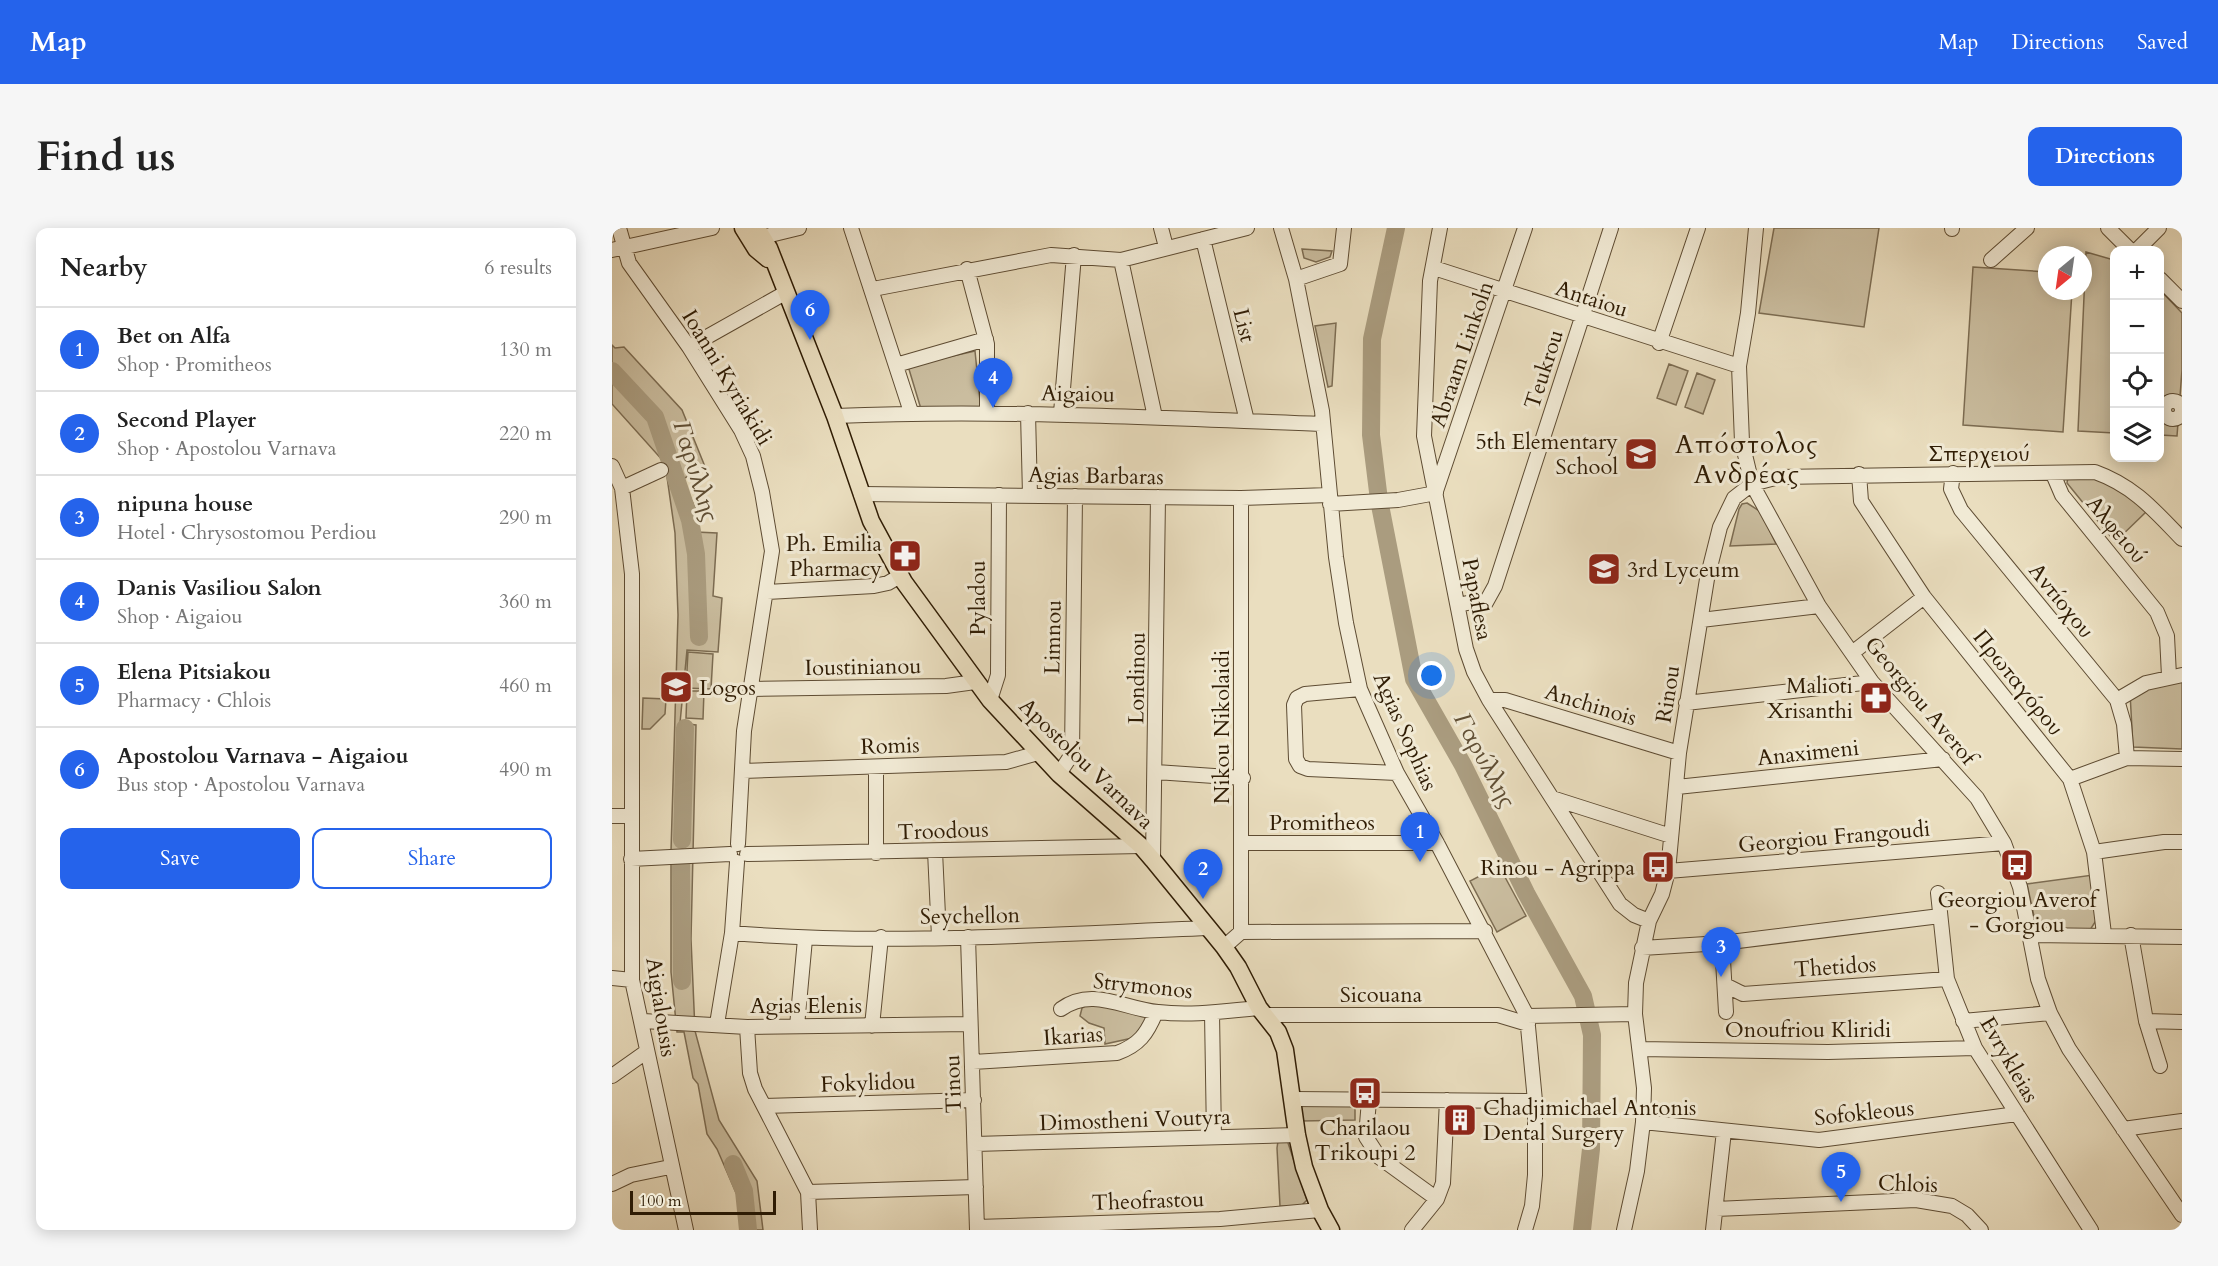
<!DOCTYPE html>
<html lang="en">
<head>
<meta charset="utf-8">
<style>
	:root { --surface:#fff; --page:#f6f6f6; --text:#222; --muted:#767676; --line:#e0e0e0; --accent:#2563eb }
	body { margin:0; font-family:Cardo,serif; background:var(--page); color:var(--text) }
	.controls { position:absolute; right:18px; top:18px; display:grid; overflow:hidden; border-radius:12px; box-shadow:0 3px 15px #0003 }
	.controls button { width:54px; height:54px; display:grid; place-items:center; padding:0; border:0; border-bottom:2px solid var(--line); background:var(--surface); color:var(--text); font:30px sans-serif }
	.compass { position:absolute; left:1426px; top:18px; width:54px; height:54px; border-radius:50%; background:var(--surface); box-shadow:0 3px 15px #0003; rotate:209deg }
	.scale { position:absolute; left:18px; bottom:15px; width:146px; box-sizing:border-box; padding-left:6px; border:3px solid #2f1c04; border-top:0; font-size:16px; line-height:21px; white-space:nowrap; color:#2f1c04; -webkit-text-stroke:4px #f1ead5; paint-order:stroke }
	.you { position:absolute; left:820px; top:448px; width:21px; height:21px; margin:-15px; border:4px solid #fff; border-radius:50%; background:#1a73e8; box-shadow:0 0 0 9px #1a73e833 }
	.badge { display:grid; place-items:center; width:39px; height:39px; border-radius:50%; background:var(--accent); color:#fff; font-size:20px; font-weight:700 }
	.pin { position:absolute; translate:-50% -50px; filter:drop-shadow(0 2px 3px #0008) }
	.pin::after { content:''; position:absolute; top:32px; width:21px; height:18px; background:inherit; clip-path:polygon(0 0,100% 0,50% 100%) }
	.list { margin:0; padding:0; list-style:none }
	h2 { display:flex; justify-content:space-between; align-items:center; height:78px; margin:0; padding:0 24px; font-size:26px }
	h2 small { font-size:20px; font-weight:400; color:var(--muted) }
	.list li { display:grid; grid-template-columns:39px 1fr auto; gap:18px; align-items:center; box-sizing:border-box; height:84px; padding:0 24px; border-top:2px solid var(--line) }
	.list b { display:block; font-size:22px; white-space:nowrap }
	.list p { margin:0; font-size:20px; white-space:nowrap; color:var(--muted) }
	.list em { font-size:20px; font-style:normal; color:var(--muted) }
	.actions { display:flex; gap:12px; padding:18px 24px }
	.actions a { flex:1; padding:14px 0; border:2px solid var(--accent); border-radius:12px; text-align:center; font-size:21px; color:var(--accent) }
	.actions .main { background:var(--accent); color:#fff }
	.icon { flex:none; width:33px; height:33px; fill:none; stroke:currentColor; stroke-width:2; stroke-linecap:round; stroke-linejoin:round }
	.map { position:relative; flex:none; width:1570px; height:1002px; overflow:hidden; border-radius:12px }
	header { display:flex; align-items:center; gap:36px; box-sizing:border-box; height:84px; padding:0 30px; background:var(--accent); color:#fff }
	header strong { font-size:28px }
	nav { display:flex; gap:33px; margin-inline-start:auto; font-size:21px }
	.intro { display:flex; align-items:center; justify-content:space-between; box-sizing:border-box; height:144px; padding:0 36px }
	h1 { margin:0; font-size:42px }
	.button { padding:15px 27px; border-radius:12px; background:var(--accent); color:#fff; font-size:21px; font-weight:700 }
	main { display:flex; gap:36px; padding:0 36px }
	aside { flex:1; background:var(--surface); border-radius:12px; box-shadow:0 3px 15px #0003 }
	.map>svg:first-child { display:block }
	.green { fill:#cabd9f; stroke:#7c6c52; stroke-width:1.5 }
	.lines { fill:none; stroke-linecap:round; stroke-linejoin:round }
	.river { stroke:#aa9c7f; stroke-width:18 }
	.minor-casing { stroke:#5e4c33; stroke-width:16 }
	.major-casing { stroke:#2f1c04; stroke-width:19 }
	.minor { stroke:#f1ead5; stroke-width:14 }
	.major { stroke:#eadebf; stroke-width:16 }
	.labels { text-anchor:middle; stroke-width:6; stroke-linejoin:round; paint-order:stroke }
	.street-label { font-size:22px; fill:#2f1c04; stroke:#f1ead5 }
	.poi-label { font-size:22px; fill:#2f1c04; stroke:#f1ead5; text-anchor:end }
	.water-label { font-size:24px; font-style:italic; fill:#604f35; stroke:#f1ead5 }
	.quarter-label { font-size:26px; letter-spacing:1.5px; fill:#2f1c04; stroke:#f1ead5 }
</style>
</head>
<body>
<header>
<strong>Map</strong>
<nav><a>Map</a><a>Directions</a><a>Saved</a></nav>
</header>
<div class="intro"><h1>Find us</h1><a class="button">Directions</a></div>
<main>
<aside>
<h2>Nearby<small>6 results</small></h2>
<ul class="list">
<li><span class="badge">1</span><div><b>Bet on Alfa</b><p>Shop · Promitheos</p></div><em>130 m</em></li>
<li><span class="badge">2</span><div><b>Second Player</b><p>Shop · Apostolou Varnava</p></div><em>220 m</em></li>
<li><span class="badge">3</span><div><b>nipuna house</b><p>Hotel · Chrysostomou Perdiou</p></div><em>290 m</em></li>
<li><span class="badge">4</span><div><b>Danis Vasiliou Salon</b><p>Shop · Aigaiou</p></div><em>360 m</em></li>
<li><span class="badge">5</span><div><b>Elena Pitsiakou</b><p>Pharmacy · Chlois</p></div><em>460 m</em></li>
<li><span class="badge">6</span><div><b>Apostolou Varnava - Aigaiou</b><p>Bus stop · Apostolou Varnava</p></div><em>490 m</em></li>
</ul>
<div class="actions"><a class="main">Save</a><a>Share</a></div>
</aside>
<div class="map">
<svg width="1570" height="1002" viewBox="0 0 1570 1002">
	<rect width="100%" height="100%" fill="#eadebf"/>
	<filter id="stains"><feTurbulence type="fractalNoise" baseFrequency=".00333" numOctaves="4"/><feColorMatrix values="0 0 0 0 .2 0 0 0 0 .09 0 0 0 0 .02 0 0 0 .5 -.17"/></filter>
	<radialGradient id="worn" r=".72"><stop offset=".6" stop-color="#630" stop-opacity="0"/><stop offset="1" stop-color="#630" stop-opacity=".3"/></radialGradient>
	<path class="green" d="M 1162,0 L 1267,0 L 1252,99 L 1147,85 Z
		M 690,21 L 720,23 L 718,29 L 704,34 L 692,30 Z
		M 1474,24 L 1502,32 L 1502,205 L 1466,203 Z
		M 1361,39 L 1435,44 L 1435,63 L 1460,63 L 1451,204 L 1351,197 Z
		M 1548,62 L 1570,85 L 1570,142 L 1565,208 L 1548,207 Z
		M 724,95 L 720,158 L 716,159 L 703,98 Z
		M 0,117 L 3,120 L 12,119 L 70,182 L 94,241 L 70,251 L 84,282 L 84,304 L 105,305 L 101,368 L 110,370 L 106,424 L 75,422 L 68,495 L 84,497 L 79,711 L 83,803 L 107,892 L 145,953 L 151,1002 L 133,1002 L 125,967 L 105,921 L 95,906 L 86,856 L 81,850 L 72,804 L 65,804 L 59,744 L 59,623 L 66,387 L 63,305 L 53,235 L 0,176 Z
		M 363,123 L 369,183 L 309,181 L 296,138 Z
		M 1057,136 L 1076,143 L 1064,177 L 1045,170 Z
		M 1085,145 L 1103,152 L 1091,186 L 1073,179 Z
		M 1462,248 L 1500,253 L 1535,283 L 1503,314 L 1455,255 L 1456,249 Z
		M 1135,275 L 1149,284 L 1164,316 L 1118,318 L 1127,281 L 1130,276 Z
		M 76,424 L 101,426 L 99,461 L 74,460 Z
		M 1570,451 L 1570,521 L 1521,519 L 1518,465 Z
		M 75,463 L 92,463 L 91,491 L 74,490 Z
		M 31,470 L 54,471 L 53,486 L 38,501 L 30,501 Z
		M 887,638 L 914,688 L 885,704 L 858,653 Z
		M 1481,647 L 1485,691 L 1478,702 L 1434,701 L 1423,693 L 1415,656 Z
		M 478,775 L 531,785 L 536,796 L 525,809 L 493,816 L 492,800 L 477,795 L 468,788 L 470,780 Z
		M 690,875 L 743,875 L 743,892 L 689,893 L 686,879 Z
		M 675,912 L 695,972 L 688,979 L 668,978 L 665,920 L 666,913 Z"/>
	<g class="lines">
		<path class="river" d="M 784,0 L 760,111 L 759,207 L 767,272 L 802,451 L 851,537 L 914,665 L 971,768 L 980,807 L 979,921 L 970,1002
			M 0,143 L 43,189 L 78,292 L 84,326 L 87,409
			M 70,612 L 73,500
			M 69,634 L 70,753
			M 121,936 L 132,963 L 136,1002"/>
		<defs>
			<path id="minor" d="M 7,0 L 17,35 L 77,119 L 129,202 L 141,228 L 150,264 L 160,323 L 132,503 L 126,616
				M 239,0 L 299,184
				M 549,0 L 554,19
				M 669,0 L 684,51 L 710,183 L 724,329 L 734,395 L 748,461 L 785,545 L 825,615 L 915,788 L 923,873 L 923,947 L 920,978 L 913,1002
				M 828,0 L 818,53 L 812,208 L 854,421 L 862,444 L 877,472 L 1008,676 L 1022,687 L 1037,693
				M 1144,0 L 1136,85 L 1127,138 L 1130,214 L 1140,256 L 1207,378 L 1260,454 L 1365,570 L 1392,615 L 1408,659 L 1426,751 L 1438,785 L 1457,821 L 1570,987
				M 1340,0 L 1340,1
				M 1496,0 L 1518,22
				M 150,9 L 187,0
				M 591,11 L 635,193
				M 0,22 L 100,0
				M 1525,22 L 1547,0
				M 509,32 L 543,189
				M 1379,32 L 1415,0
				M 822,40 L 1127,138
				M 355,41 L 375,116 L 375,185
				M 684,51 L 728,36 L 732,0
				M 1548,51 L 1570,73
				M 261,61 L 439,27 L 509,32 L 635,0
				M 1047,115 L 1086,0
				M 77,119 L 173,65
				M 284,137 L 374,111
				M1552 182a9 9 0 1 1 18 0a9 9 0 1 1-18 0Z
				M 416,185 L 418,267
				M 449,185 L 462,27
				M 223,188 C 385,181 547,190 709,196
				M 0,238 L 10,260 L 20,346 L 20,752 L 74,1002
				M 1341,245 L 1339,261 L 1349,282 L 1505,472 L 1512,496 L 1515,530
				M 1247,246 L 1249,273 L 1312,369 L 1458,551 L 1482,624 L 1492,706
				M 1441,246 L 1450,267 L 1545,384 L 1555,408 L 1557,448
				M 10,260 L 49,242
				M 824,263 L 913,0
				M 249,266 L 629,270 L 717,267
				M 718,276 L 786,272 L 824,265
				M 155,364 L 262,358 L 276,355 L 288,348
				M 846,377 L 865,373 L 873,376 L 883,358 L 999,0
				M 1089,392 L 1207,378
				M 1240,425 L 1312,369
				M 139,461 L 334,458 L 363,454
				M 748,461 L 693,466 L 685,470 L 682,477 L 684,531 L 688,538 L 696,541 L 785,545
				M 378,472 L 386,447 L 387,267
				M 877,472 L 893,472 L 1067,525
				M 1505,472 L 1534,455 L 1570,447
				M 1074,475 L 1260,454
				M 131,543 L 394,534 L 426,525
				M 544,544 L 631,550
				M 447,546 L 460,526 L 463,268
				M 1458,551 L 1515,530 L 1570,531
				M 1065,559 L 1331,531
				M 940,570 L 1059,608
				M 0,588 L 19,588
				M 630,615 L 825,615
				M 323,623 L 327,709
				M 1482,624 L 1552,614 L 1570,614
				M 264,625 L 264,539
				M 135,626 L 529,618
				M 19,631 L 118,626
				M 541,632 L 546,269
				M 1056,643 L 1392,615
				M 1326,665 L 1335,751 L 1363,820 L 1479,1002
				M 629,704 L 873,703
				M 120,705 C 278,718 439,706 597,700
				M 1417,707 L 1570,709
				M 1519,707 L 1534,793 L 1548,838
				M 356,709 L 365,1002
				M 1110,715 L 1114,784
				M 612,719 L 629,704 L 629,270
				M 1030,720 L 1110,715 L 1328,688
				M 0,750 L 20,752
				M 1115,758 L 1131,766 L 1335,751
				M 449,781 C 480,758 512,781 546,784 C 579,788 613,783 647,780
				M 600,785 L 602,909
				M 652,787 L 886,787 L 916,796
				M 915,788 L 1023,786
				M 31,793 L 135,799 L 358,796
				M 1351,793 L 1438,785
				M 1534,793 L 1570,794
				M 105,796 L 120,705 L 125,634
				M 185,798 L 193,711
				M 260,798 L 269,709
				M 135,799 L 138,845 L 143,861 L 196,964 L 198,1002
				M 1028,821 L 1216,824 L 1363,820
				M 361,834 L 505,825 C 527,817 535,806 544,784
				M 0,848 L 34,824
				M 682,871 L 923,873
				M 757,872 L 754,909 L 767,929 L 825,971
				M 152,878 L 362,872
				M 1031,894 L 1207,912 L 1405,886
				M 1511,901 L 1570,893
				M 363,916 L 685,907
				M 0,956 L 19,947 L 58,939
				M 196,964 L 364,959
				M 1104,981 L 1304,972 L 1340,978 L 1355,987 L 1369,1002
				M 365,999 L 608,991 L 708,982
				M 800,1002 L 825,971 L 831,955 L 835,872
				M 1012,1002 L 1025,943 L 1031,894 L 1032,860 L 1023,786 L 1024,755 L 1037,693 L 1050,666 L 1056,643 L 1067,525 L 1095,351 L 1108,299 L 1122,270 L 1140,256 L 1167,249 L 1483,244 C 1522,258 1542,282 1570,311
				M 1101,1002 L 1112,903"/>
			<path id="major" d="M 131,0 L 144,21 L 156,31
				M 145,0 L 157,20 L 223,188 L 259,293 L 292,354 L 378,472 L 447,546 L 529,618 L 541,632 L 612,719 L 626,739 L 647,780 L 666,804 L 673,822 L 685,907 L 692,939 L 708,982 L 719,1002"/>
		</defs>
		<use href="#minor" class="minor-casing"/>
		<use href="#major" class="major-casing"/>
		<use href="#minor" class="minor"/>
		<use href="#major" class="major"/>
	</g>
	<defs>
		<symbol id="school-square" viewBox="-11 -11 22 22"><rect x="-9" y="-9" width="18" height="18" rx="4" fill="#8f2418" stroke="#f1ead5"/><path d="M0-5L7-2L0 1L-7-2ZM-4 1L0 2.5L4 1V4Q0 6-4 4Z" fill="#fff"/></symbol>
		<symbol id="pharmacy-square" viewBox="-11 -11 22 22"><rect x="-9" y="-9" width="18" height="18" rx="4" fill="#8f2418" stroke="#f1ead5"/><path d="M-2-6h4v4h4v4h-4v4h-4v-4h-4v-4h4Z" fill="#fff"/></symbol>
		<symbol id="bus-square" viewBox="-11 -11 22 22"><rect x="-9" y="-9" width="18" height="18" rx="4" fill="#8f2418" stroke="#f1ead5"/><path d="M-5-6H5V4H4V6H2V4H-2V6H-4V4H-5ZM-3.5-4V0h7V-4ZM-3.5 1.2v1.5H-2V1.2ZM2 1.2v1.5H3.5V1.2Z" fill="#fff"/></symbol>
		<symbol id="building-square" viewBox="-11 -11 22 22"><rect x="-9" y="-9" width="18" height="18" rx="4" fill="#8f2418" stroke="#f1ead5"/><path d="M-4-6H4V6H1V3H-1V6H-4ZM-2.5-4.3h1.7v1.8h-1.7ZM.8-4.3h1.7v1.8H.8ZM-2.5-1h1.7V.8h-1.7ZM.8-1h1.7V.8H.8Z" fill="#fff"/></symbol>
	</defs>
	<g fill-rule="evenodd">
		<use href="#school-square" x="1010" y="207" width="38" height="38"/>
		<use href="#pharmacy-square" x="274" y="309" width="38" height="38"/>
		<use href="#school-square" x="973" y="322" width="38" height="38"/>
		<use href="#school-square" x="45" y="440" width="38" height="38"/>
		<use href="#pharmacy-square" x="1245" y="451" width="38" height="38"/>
		<use href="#bus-square" x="1386" y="618" width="38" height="38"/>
		<use href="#bus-square" x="1027" y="620" width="38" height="38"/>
		<use href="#bus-square" x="734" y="846" width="38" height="38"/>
		<use href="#building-square" x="829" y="873" width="38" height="38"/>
	</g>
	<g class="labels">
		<g class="street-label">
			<text transform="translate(980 70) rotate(18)" y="8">Antaiou</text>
			<text transform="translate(633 97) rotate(76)" y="8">List</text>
			<text transform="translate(849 126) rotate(-71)" y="8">Abraam Linkoln</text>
			<text transform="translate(931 141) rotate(-72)" y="8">Teukrou</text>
			<text transform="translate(116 149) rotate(59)" y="8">Ioanni Kyriakidi</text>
			<text transform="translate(466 165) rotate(1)" y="8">Aigaiou</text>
			<text x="1367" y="233">Σπερχειού</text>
			<text transform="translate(484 247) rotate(1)" y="8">Agias Barbaras</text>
			<text transform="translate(1505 301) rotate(50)" y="8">Αλφειού</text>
			<text transform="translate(365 370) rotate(-90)" y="8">Pyladou</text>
			<text transform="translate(866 371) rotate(79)" y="8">Papaflesa</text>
			<text transform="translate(1450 372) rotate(51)" y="8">Αντίοχου</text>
			<text transform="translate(440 409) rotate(-89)" y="8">Limnou</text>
			<text transform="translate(251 438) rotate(-1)" y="8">Ioustinianou</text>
			<text transform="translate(524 450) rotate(-89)" y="8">Londinou</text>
			<text transform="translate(1407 454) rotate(51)" y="8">Πρωταγόρου</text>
			<text transform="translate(1055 466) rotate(-81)" y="8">Rinou</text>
			<text transform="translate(1309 472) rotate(50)" y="8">Georgiou Averof</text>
			<text transform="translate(979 476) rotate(17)" y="8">Anchinois</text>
			<text transform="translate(609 499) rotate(-90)" y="8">Nikou Nikolaidi</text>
			<text transform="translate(794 503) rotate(66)" y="8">Agias Sophias</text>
			<text transform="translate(278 517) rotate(-2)" y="8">Romis</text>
			<text transform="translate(1196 524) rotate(-6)" y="8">Anaximeni</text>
			<text transform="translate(475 535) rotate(44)" y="8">Apostolou Varnava</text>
			<text x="710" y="602">Promitheos</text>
			<text transform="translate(331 602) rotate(-2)" y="8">Troodous</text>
			<text transform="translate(1222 608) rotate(-5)" y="8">Georgiou Frangoudi</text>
			<text transform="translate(358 687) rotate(-1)" y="8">Seychellon</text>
			<text transform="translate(1223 738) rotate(-4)" y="8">Thetidos</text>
			<text transform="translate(531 757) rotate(6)" y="8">Strymonos</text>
			<text x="769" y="774">Sicouana</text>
			<text x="194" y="785">Agias Elenis</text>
			<text transform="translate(50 779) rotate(81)" y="8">Aigialousis</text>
			<text x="1196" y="809">Onoufriou Kliridi</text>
			<text transform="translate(461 807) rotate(-4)" y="8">Ikarias</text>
			<text transform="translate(1398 831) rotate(60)" y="8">Evrykleias</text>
			<text transform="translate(256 854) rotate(-2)" y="8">Fokylidou</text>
			<text transform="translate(340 856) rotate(-92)" y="8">Tinou</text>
			<text transform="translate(1252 884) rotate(-6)" y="8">Sofokleous</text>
			<text transform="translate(523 891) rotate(-2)" y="8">Dimostheni Voutyra</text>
			<text transform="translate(1296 955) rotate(2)" y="8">Chlois</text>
			<text transform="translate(536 972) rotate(-2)" y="8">Theofrastou</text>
		</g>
		<g class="poi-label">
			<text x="1006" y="221">5th Elementary<tspan x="1006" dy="25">School</tspan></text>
			<text x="270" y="323">Ph. Emilia<tspan x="270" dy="25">Pharmacy</tspan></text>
			<text x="1015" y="349" text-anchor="start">3rd Lyceum</text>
			<text x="1241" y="465">Malioti<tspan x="1241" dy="25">Xrisanthi</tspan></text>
			<text x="87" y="467" text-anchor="start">Logos</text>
			<text x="1023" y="647">Rinou - Agrippa</text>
			<text x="1405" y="679" text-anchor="middle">Georgiou Averof<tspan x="1405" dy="25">- Gorgiou</tspan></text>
			<text x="871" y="887" text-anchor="start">Chadjimichael Antonis<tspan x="871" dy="25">Dental Surgery</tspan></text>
			<text x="753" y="907" text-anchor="middle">Charilaou<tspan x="753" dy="25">Trikoupi 2</tspan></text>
		</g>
		<g class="water-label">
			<text transform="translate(84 243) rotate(73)" y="8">Γαρύλλης</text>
			<text transform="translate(873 532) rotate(62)" y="8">Γαρύλλης</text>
		</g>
		<g class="quarter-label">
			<text x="1135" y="225">Απόστολος<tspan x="1135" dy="30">Ανδρέας</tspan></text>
		</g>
	</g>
	<rect width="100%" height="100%" filter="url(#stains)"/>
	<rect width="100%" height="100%" fill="url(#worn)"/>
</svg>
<div class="controls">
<button>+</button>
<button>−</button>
<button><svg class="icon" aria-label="locate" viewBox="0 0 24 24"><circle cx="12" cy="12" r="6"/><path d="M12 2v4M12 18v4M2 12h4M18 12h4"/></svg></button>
<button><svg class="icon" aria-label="layers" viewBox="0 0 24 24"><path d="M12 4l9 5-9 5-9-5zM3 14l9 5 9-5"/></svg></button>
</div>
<svg class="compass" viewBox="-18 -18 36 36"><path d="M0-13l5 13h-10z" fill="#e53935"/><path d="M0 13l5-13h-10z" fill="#767676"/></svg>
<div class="scale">100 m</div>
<div class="you"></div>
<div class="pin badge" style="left:808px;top:634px">1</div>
<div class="pin badge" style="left:591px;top:671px">2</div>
<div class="pin badge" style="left:1109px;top:749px">3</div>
<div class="pin badge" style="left:381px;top:180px">4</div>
<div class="pin badge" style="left:1229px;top:974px">5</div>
<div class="pin badge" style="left:198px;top:112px">6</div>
</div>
</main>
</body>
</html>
